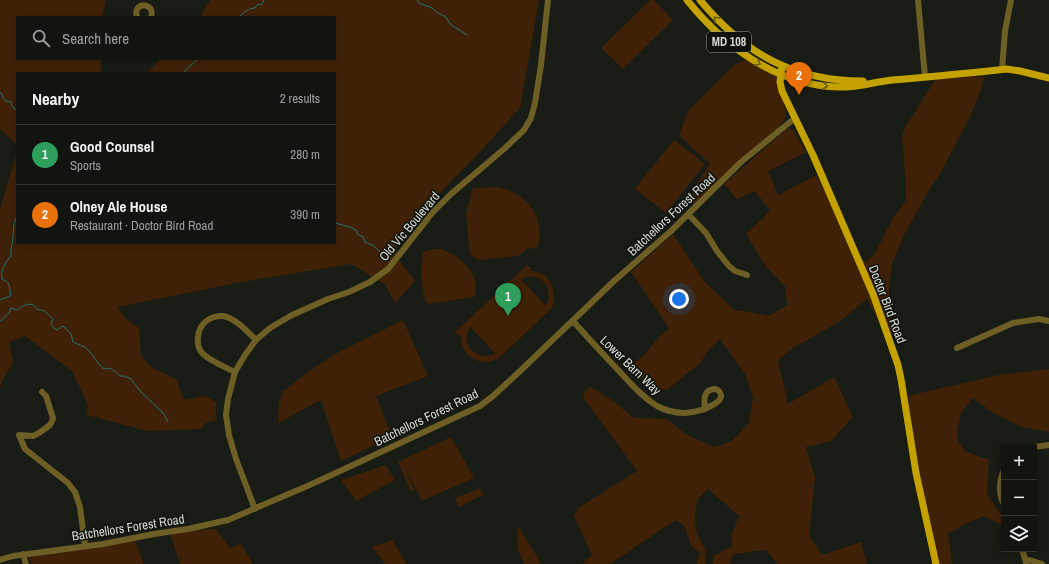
<!DOCTYPE html>
<html lang="en">
<head>
<meta charset="utf-8">
<style>
	:root { --surface:#12150f; --page:#1b1e18; --text:#f1f3f6; --muted:#9c9f9e; --line:#31342f; --accent:#8c9099 }
	body { margin:0; font-family:"Archivo Narrow",sans-serif; background:var(--page); color:var(--text) }
	.controls { position:absolute; right:12px; bottom:12px; display:grid; overflow:hidden; border-radius:0px; box-shadow:0 2px 6px #0003 }
	.controls button { width:36px; height:36px; display:grid; place-items:center; padding:0; border:0; border-bottom:1px solid var(--line); background:var(--surface); color:var(--text); font:20px sans-serif }
	.you { position:absolute; left:679px; top:299px; width:14px; height:14px; margin:-10px; border:3px solid #fff; border-radius:50%; background:#1a73e8; box-shadow:0 0 0 6px #1a73e833 }
	.badge { display:grid; place-items:center; width:26px; height:26px; border-radius:50%; background:var(--accent); color:#fff; font-size:13px; font-weight:700 }
	.pin { position:absolute; translate:-50% -33px; filter:drop-shadow(0 1px 2px #0008) }
	.pin::after { content:''; position:absolute; top:21px; width:14px; height:12px; background:inherit; clip-path:polygon(0 0,100% 0,50% 100%) }
	.list { margin:0; padding:0; list-style:none }
	h2 { display:flex; justify-content:space-between; align-items:center; height:52px; margin:0; padding:0 16px; font-size:17px }
	h2 small { font-size:13px; font-weight:400; color:var(--muted) }
	.list li { display:grid; grid-template-columns:26px 1fr auto; gap:12px; align-items:center; box-sizing:border-box; height:60px; padding:0 16px; border-top:1px solid var(--line) }
	.list b { display:block; font-size:15px; white-space:nowrap }
	.list p { margin:0; font-size:13px; white-space:nowrap; color:var(--muted) }
	.list em { font-size:13px; font-style:normal; color:var(--muted) }
	.icon { flex:none; width:22px; height:22px; fill:none; stroke:currentColor; stroke-width:2; stroke-linecap:round; stroke-linejoin:round }
	.map { position:relative; flex:none; width:1049px; height:564px; overflow:hidden }
	.search { position:absolute; background:var(--surface); box-shadow:0 2px 6px #0003; left:16px; top:16px; width:320px; height:44px; display:flex; align-items:center; gap:10px; box-sizing:border-box; padding:0 14px; border-radius:0px; color:var(--muted); font-size:15px }
	.panel { position:absolute; background:var(--surface); box-shadow:0 2px 6px #0003; left:16px; top:72px; width:320px; height:172px; border-radius:0px }
	.map>svg:first-child { display:block }
	.green { fill:#3e2107; fill-rule:evenodd }
	.lines { fill:none; stroke-linecap:round; stroke-linejoin:round }
	.stream { stroke:#2a7072; stroke-width:1 }
	.minor { stroke:#6d5e25; stroke-width:6 }
	.major { stroke:#c3a200; stroke-width:7 }
	.oneway { stroke:#695a06 }
	.labels { text-anchor:middle; stroke-width:3; stroke-linejoin:round; paint-order:stroke }
	.shield { fill:#0f130b; stroke:#9b9f98; stroke-width:1 }
	.shield-label { font-size:12px; font-weight:bold; fill:#d7dbd5 }
	.street-label { font-size:13px; fill:#d7dbd5; stroke:#0f130b }
</style>
</head>
<body>
<div class="map">
<svg width="1049" height="564" viewBox="0 0 1049 564">
	<rect width="100%" height="100%" fill="#181c14"/>
	<path class="green" d="M 0,0 L 106,0 L 102,17 L 17,17 L 17,59 L 101,59 L 101,73 L 17,73 L 17,145 L 0,129 Z
		M 210,0 L 539,0 L 520,108 L 476,156 L 397,237 L 396,256 L 415,281 L 395,303 L 385,284 L 351,264 L 236,283 L 118,307 L 125,318 L 139,328 L 141,355 L 151,367 L 176,379 L 184,400 L 204,396 L 216,402 L 216,420 L 207,422 L 200,429 L 147,431 L 87,415 L 88,405 L 72,371 L 25,336 L 9,342 L 13,362 L 3,379 L 0,387 L 0,209 L 17,151 L 17,243 L 335,243 L 335,73 L 147,73 L 161,59 L 335,59 L 335,17 L 200,17 Z
		M 650,0 L 654,0 L 673,20 L 623,69 L 601,48 Z
		M 749,58 L 780,74 L 786,117 L 772,136 L 693,205 L 692,191 L 710,164 L 679,135 L 688,111 L 733,66 Z
		M 985,76 L 978,97 L 970,117 L 941,172 L 929,190 L 905,233 L 892,264 L 889,287 L 889,309 L 891,324 L 891,344 L 867,299 L 839,322 L 791,349 L 778,361 L 788,404 L 834,377 L 853,417 L 831,441 L 806,447 L 815,478 L 809,536 L 822,555 L 861,542 L 867,564 L 777,564 L 766,550 L 733,554 L 730,564 L 712,564 L 714,556 L 732,546 L 732,534 L 739,516 L 708,489 L 698,499 L 695,515 L 696,530 L 705,550 L 705,564 L 696,564 L 700,553 L 691,546 L 685,527 L 676,520 L 610,564 L 582,564 L 592,555 L 574,516 L 578,508 L 637,471 L 583,397 L 585,390 L 591,387 L 613,401 L 634,418 L 667,419 L 687,435 L 714,447 L 732,441 L 749,423 L 753,398 L 745,374 L 720,339 L 708,351 L 700,363 L 667,390 L 661,389 L 643,379 L 634,363 L 646,353 L 659,337 L 669,328 L 631,272 L 673,234 L 704,281 L 734,310 L 750,312 L 769,316 L 787,305 L 785,286 L 767,268 L 746,234 L 770,211 L 755,191 L 737,199 L 724,184 L 788,128 L 793,130 L 806,152 L 768,171 L 778,195 L 816,175 L 850,240 L 856,254 L 865,262 L 869,260 L 875,253 L 893,218 L 906,200 L 905,174 L 902,135 L 906,125 L 914,114 L 935,79 Z
		M 674,140 L 705,164 L 666,213 L 635,189 Z
		M 498,187 C 527,192 547,219 537,249 L 528,248 L 518,256 L 478,260 L 470,254 L 466,213 L 473,188 Z
		M 434,249 C 437,249 440,249 443,250 C 458,254 477,272 476,288 C 476,291 475,295 474,297 L 429,304 L 425,301 L 421,276 L 423,252 Z
		M 527,265 L 531,269 L 529,271 C 542,271 552,279 553,292 C 554,296 555,300 553,305 C 552,307 549,310 548,312 L 499,358 C 481,368 460,357 461,335 L 459,336 L 455,332 ZM 526,277 C 529,277 533,276 536,277 C 548,281 552,296 546,306 L 521,279 ZM 470,327 L 495,353 L 495,354 C 477,362 459,344 470,327 Z
		M 403,320 L 428,376 L 376,396 L 392,437 L 341,461 L 321,400 L 278,423 L 279,401 L 283,392 L 296,381 L 331,356 Z
		M 1049,369 L 1049,432 L 1022,427 L 992,412 L 973,398 L 961,413 L 957,431 L 958,442 L 965,451 L 989,460 L 987,494 L 1004,519 L 1004,526 L 984,516 L 965,524 L 948,534 L 951,554 L 952,564 L 936,564 L 914,458 L 908,396 L 998,375 Z
		M 451,437 L 474,478 L 422,501 L 404,466 L 414,490 L 411,492 L 398,462 Z
		M 386,465 L 395,480 L 356,501 L 341,480 Z
		M 480,488 L 483,495 L 459,507 L 455,498 Z
		M 517,525 L 542,564 L 525,564 L 518,550 Z
		M 216,529 L 230,548 L 241,544 L 253,564 L 180,564 L 170,533 L 189,530 Z
		M 135,540 L 144,564 L 32,564 L 29,557 Z
		M 392,540 L 407,564 L 385,564 L 372,547 Z"/>
	<g class="lines">
		<path class="stream" d="M 417,0 L 419,3 L 432,8 L 438,13 L 446,17 L 450,24 L 467,35
			M 239,17 C 244,12 249,8 255,8 L 258,4 L 261,5 L 264,0
			M 184,73 C 187,66 193,65 198,59
			M 0,92 L 2,94 L 3,98 L 6,101 L 11,102 L 12,106 L 17,111
			M 335,223 L 350,227 L 357,231 L 357,234 L 363,237 L 365,242 L 374,246 L 380,252
			M 0,300 L 8,297 L 11,295 C 10,292 10,288 9,285 C 8,281 5,281 2,279 C 0,271 6,261 11,256 C 10,247 13,244 13,236 C 14,227 13,225 17,216
			M 0,321 L 9,313 L 11,308 L 17,310 C 23,305 33,300 38,310 C 45,309 49,315 53,319 L 51,324 L 54,328 L 57,330 L 63,326 L 71,334 L 73,342 C 77,344 84,346 87,349 C 94,355 97,364 104,369 C 111,366 115,372 120,376 L 124,376 L 131,379 L 141,392 L 163,413 L 168,422"/>
		<path class="minor" d="M 918,0 L 925,77
			M 137,17 C 132,1 156,2 151,17
			M 1002,70 L 1005,31 L 1011,0
			M 688,214 L 706,233 L 717,251 L 729,266 L 735,271 L 747,275
			M 573,321 C 588,338 603,354 619,371 C 630,383 642,397 657,406 C 674,415 690,415 707,408 C 712,405 717,404 720,399 C 723,395 719,389 714,389 C 703,390 704,401 705,409
			M 957,348 L 1013,323 L 1039,319 L 1049,321
			M 235,372 C 225,367 212,362 203,354 C 198,349 197,344 198,337 C 199,324 210,315 223,316 C 235,318 248,332 256,340
			M 42,392 L 46,396 L 53,418 L 52,421 L 50,425 L 39,433 L 33,436 L 19,435 L 25,449 L 68,483 L 75,492 L 80,507 L 85,546
			M 1034,447 L 1049,445
			M 1004,470 C 999,481 998,494 1004,504
			M 255,509 L 236,459 L 229,435 L 226,415 L 228,399 L 235,372 L 245,355 L 256,340 L 270,328 L 292,315 L 328,299 L 349,292 L 370,282 L 388,269 L 433,212 L 451,194 L 504,149 L 524,130 L 531,118 L 535,103 L 541,65 L 548,0
			M 1022,549 L 1026,562
			M 23,554 L 26,564
			M 0,560 L 13,556 L 103,544 L 154,534 L 188,529 L 228,520 L 312,484 L 480,406 L 493,396 L 517,374 L 614,281 L 671,231 L 741,162 L 795,118
			M 1026,564 L 1026,562 L 1030,560 L 1042,564"/>
		<path class="major" d="M 687,0 C 724,46 776,85 838,87 C 856,88 874,82 892,80 C 931,77 969,73 1007,69 L 1020,71 L 1049,78
			M 700,0 C 744,53 792,81 863,81
			M 782,66 L 780,82 L 782,91 L 795,118 L 813,155 L 873,294 L 898,365 L 901,379 L 916,473 L 936,564"/>
	</g>
	<defs><path id="oneway-chevron" d="M-2-3.5L2.5 0L-2 3.5" fill="none" stroke-width="1.6" stroke-linecap="round" stroke-linejoin="round"/></defs>
	<g class="oneway">
		<use href="#oneway-chevron" transform="translate(716 19) rotate(-134)"/>
		<use href="#oneway-chevron" transform="translate(758 63) rotate(30)"/>
		<use href="#oneway-chevron" transform="translate(825 86) rotate(7)"/>
	</g>
	<g class="labels">
		<rect class="shield" x="707" y="32" width="44" height="20" rx="3"/>
		<g class="shield-label">
			<text x="729" y="46">MD 108</text>
		</g>
		<g class="street-label">
			<text transform="translate(671 214) rotate(-43)" y="5">Batchellors Forest Road</text>
			<text transform="translate(409 226) rotate(-50)" y="5">Old Vic Boulevard</text>
			<text transform="translate(888 304) rotate(69)" y="5">Doctor Bird Road</text>
			<text transform="translate(631 365) rotate(44)" y="5">Lower Barn Way</text>
			<text transform="translate(426 417) rotate(-26)" y="5">Batchellors Forest Road</text>
			<text transform="translate(128 527) rotate(-9)" y="5">Batchellors Forest Road</text>
		</g>
	</g>
</svg>
<div class="controls">
<button>+</button>
<button>−</button>
<button><svg class="icon" aria-label="layers" viewBox="0 0 24 24"><path d="M12 4l9 5-9 5-9-5zM3 14l9 5 9-5"/></svg></button>
</div>
<div class="you"></div>
<div class="pin badge" style="left:508px;top:316px;background:#2e9e5b">1</div>
<div class="pin badge" style="left:799px;top:95px;background:#e8710a">2</div>
<div class="search"><svg class="icon" aria-label="search" viewBox="0 0 24 24"><circle cx="10" cy="10" r="6"/><path d="M15 15l6 6"/></svg>Search here</div>
<section class="panel">
<h2>Nearby<small>2 results</small></h2>
<ul class="list">
<li><span class="badge" style="background:#2e9e5b">1</span><div><b>Good Counsel</b><p>Sports</p></div><em>280 m</em></li>
<li><span class="badge" style="background:#e8710a">2</span><div><b>Olney Ale House</b><p>Restaurant · Doctor Bird Road</p></div><em>390 m</em></li>
</ul>
</section>
</div>
</body>
</html>
